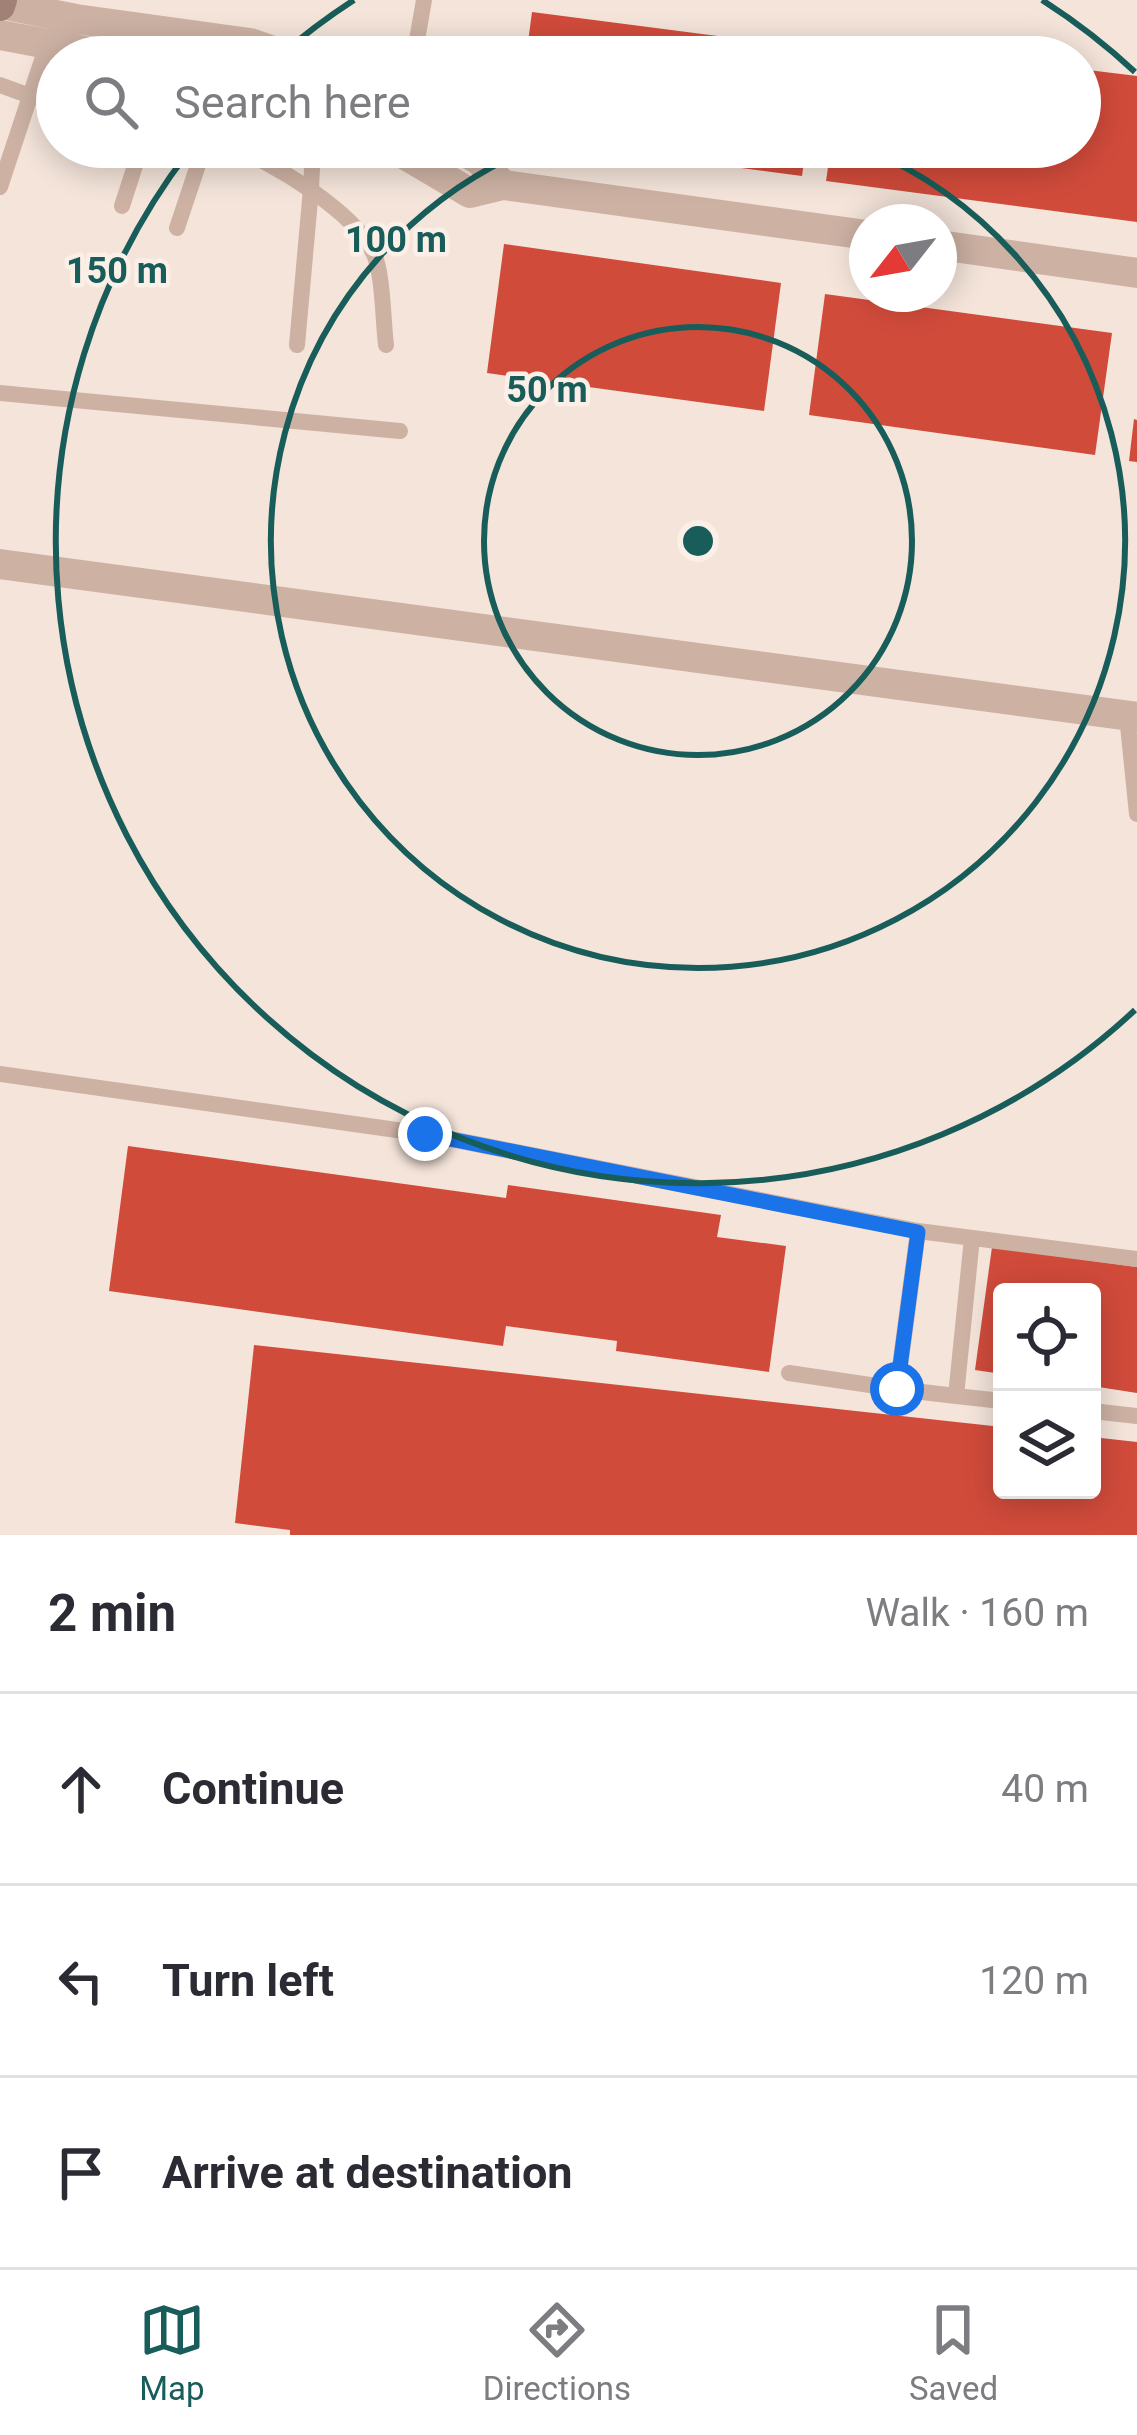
<!DOCTYPE html>
<html lang="en">
<head>
<meta charset="utf-8">
<style>
	:root { --surface:#fff; --page:#f7f7f7; --text:#2b2b33; --muted:#7c7c81; --line:#e1e1e2; --accent:#185d59 }
	body { margin:0; font-family:Roboto,sans-serif; background:var(--page); color:var(--text) }
	.controls { position:absolute; right:36px; bottom:36px; display:grid; overflow:hidden; border-radius:12px; box-shadow:0 6px 30px #0003 }
	.controls button { width:108px; height:108px; display:grid; place-items:center; padding:0; border:0; border-bottom:3px solid var(--line); background:var(--surface); color:var(--text); font:60px sans-serif }
	.compass { position:absolute; left:849px; top:204px; width:108px; height:108px; border-radius:50%; background:var(--surface); box-shadow:0 6px 30px #0003; rotate:239deg }
	.stop { position:absolute; width:36px; height:36px; margin:-27px; border:9px solid #1a73e8; border-radius:50%; background:#fff }
	.stop.end { background:#1a73e8; border-color:#fff; box-shadow:0 3px 12px #0008 }
	.list { margin:0; padding:0; list-style:none }
	h2 { display:flex; justify-content:space-between; align-items:center; height:156px; margin:0; padding:0 48px; font-size:51px }
	h2 small { font-size:39px; font-weight:400; color:var(--muted) }
	.list li { display:grid; grid-template-columns:78px 1fr auto; gap:36px; align-items:center; box-sizing:border-box; height:192px; padding:0 48px; border-top:3px solid var(--line) }
	.list b { display:block; font-size:45px; white-space:nowrap }
	.list em { font-size:39px; font-style:normal; color:var(--muted) }
	.icon { flex:none; width:66px; height:66px; fill:none; stroke:currentColor; stroke-width:2; stroke-linecap:round; stroke-linejoin:round }
	.map { position:relative; flex:none; width:1137px; height:1535px; overflow:hidden }
	.search { position:absolute; background:var(--surface); box-shadow:0 6px 30px #0003; left:36px; right:36px; top:36px; height:132px; display:flex; align-items:center; gap:30px; box-sizing:border-box; padding:0 42px; border-radius:66px; color:var(--muted); font-size:45px }
	.sheet { height:732px; background:var(--surface) }
	nav { display:flex; justify-content:space-around; align-items:center; box-sizing:border-box; height:168px; border-top:3px solid var(--line); background:var(--surface); font-size:33px; color:var(--muted) }
	nav a { display:grid; justify-items:center; gap:6px }
	nav .on { color:var(--accent) }
	.map>svg:first-child { display:block }
	.building { fill:#d14b3b }
	.lines { fill:none; stroke-linecap:round; stroke-linejoin:round }
	.service { stroke:#cdb2a4; stroke-width:16 }
	.minor { stroke:#cdb2a4; stroke-width:30 }
	.secondary { stroke:#a18076; stroke-width:30 }
	.route { stroke:#1a73e8; stroke-width:15 }
	.ring { fill:none; stroke:#185d59; stroke-width:6 }
	.centre { fill:#185d59; stroke:#fbefe7; stroke-width:6 }
	.ring-label { font-size:36px; text-anchor:middle; font-weight:bold; fill:#185d59; stroke:#fbefe7; stroke-width:9; stroke-linejoin:round; paint-order:stroke }
</style>
</head>
<body>
<div class="map">
<svg width="1137" height="1535" viewBox="0 0 1137 1535">
	<rect width="100%" height="100%" fill="#f4e4da"/>
	<path class="building" d="M 532,12 L 818,49 L 817,57 L 526,57 Z
		M 845,38 L 971,54 L 971,57 L 842,57 Z
		M 1080,69 L 1137,76 L 1137,222 L 826,181 L 831,147 L 1080,147 Z
		M 605,147 L 806,147 L 802,176 L 605,150 Z
		M 504,244 L 781,283 L 764,411 L 487,373 Z
		M 825,294 L 1112,333 L 1095,455 L 809,415 Z
		M 1134,419 L 1137,420 L 1137,462 L 1129,461 Z
		M 128,1146 L 506,1198 L 508,1185 L 721,1215 L 717,1237 L 786,1246 L 769,1372 L 616,1351 L 617,1341 L 506,1326 L 503,1346 L 109,1291 Z
		M 992,1247 L 1137,1267 L 1137,1393 L 1092,1386 L 1092,1292 L 1002,1292 L 1002,1374 L 975,1370 Z
		M 254,1345 L 1002,1427 L 1002,1490 L 1092,1490 L 1092,1437 L 1137,1442 L 1137,1535 L 290,1535 L 290,1530 L 235,1523 Z"/>
	<g class="lines">
		<path class="service" d="M 414,57 L 424,0
			M 0,85 L 30,96 L 57,101
			M 231,147 C 272,161 354,212 373,252 C 383,271 383,321 386,345
			M 0,187 L 49,39
			M 122,206 L 141,147
			M 177,228 L 204,147
			M 297,345 L 311,189 L 313,147
			M 0,393 L 400,431
			M 1127,716 L 1137,814
			M 0,1074 L 425,1134 L 918,1231 L 1137,1259
			M 972,1238 L 956,1396 L 1002,1401
			M 789,1373 L 897,1389 L 918,1231
			M 897,1389 L 956,1396
			M 1092,1411 L 1137,1416"/>
		<path class="minor" d="M 1,4 L 76,19 L 250,43 L 290,57
			M 0,35 L 117,57
			M 392,147 L 470,193 L 503,185 L 867,235
			M 456,147 L 479,160 L 503,185
			M 939,245 L 1137,273
			M 0,564 L 1137,717"/>
		<path class="secondary" d="M 0,6 L 2,0"/>
	</g>
	<g class="lines">
		<path class="route" d="M 425,1134 L 918,1232 L 897,1389"/>
	</g>
	<g class="ring">
		<circle cx="698" cy="541" r="214"/>
		<path d="M865 148A427 427 0 1 1 531 148"/>
		<path d="M1135 1010A641 641 0 0 1 189 151M282 54A641 641 0 0 1 354 0M1042 0A641 641 0 0 1 1135 72"/>
	</g>
	<circle cx="698" cy="541" r="18" class="centre"/>
	<g class="ring-label">
		<text x="396" y="252">100 m</text>
		<text x="117" y="283">150 m</text>
		<text x="547" y="402">50 m</text>
	</g>
</svg>
<div class="controls">
<button><svg class="icon" aria-label="locate" viewBox="0 0 24 24"><circle cx="12" cy="12" r="6"/><path d="M12 2v4M12 18v4M2 12h4M18 12h4"/></svg></button>
<button><svg class="icon" aria-label="layers" viewBox="0 0 24 24"><path d="M12 4l9 5-9 5-9-5zM3 14l9 5 9-5"/></svg></button>
</div>
<svg class="compass" viewBox="-18 -18 36 36"><path d="M0-13l5 13h-10z" fill="#e53935"/><path d="M0 13l5-13h-10z" fill="#7c7c81"/></svg>
<div class="stop" style="left:897px;top:1389px"></div>
<div class="stop end" style="left:425px;top:1134px"></div>
<div class="search"><svg class="icon" aria-label="search" viewBox="0 0 24 24"><circle cx="10" cy="10" r="6"/><path d="M15 15l6 6"/></svg>Search here</div>
</div>
<section class="sheet">
<h2>2 min<small>Walk · 160 m</small></h2>
<ul class="list">
<li><svg class="icon" aria-label="ahead" viewBox="0 0 24 24"><path d="M12 20V5M6 11l6-6 6 6"/></svg><div><b>Continue</b></div><em>40 m</em></li>
<li><svg class="icon" aria-label="left" viewBox="0 0 24 24"><path d="M17 20v-9H6M10 6l-5 5 5 5"/></svg><div><b>Turn left</b></div><em>120 m</em></li>
<li><svg class="icon" aria-label="arrive" viewBox="0 0 24 24"><path d="M6 21V4h12l-3 4 3 4H6"/></svg><div><b>Arrive at destination</b></div></li>
</ul>
</section>
<nav>
<a class="on"><svg class="icon" aria-label="map" viewBox="0 0 24 24"><path d="M3 6l6-2 6 2 6-2v14l-6 2-6-2-6 2zM9 4v14M15 6v14"/></svg>Map</a>
<a><svg class="icon" aria-label="directions" viewBox="0 0 24 24"><path d="M12 3l9 9-9 9-9-9zM9 14v-3h6M13 9l2 2-2 2"/></svg>Directions</a>
<a><svg class="icon" aria-label="saved" viewBox="0 0 24 24"><path d="M7 4h10v16l-5-4-5 4z"/></svg>Saved</a>
</nav>
</body>
</html>
